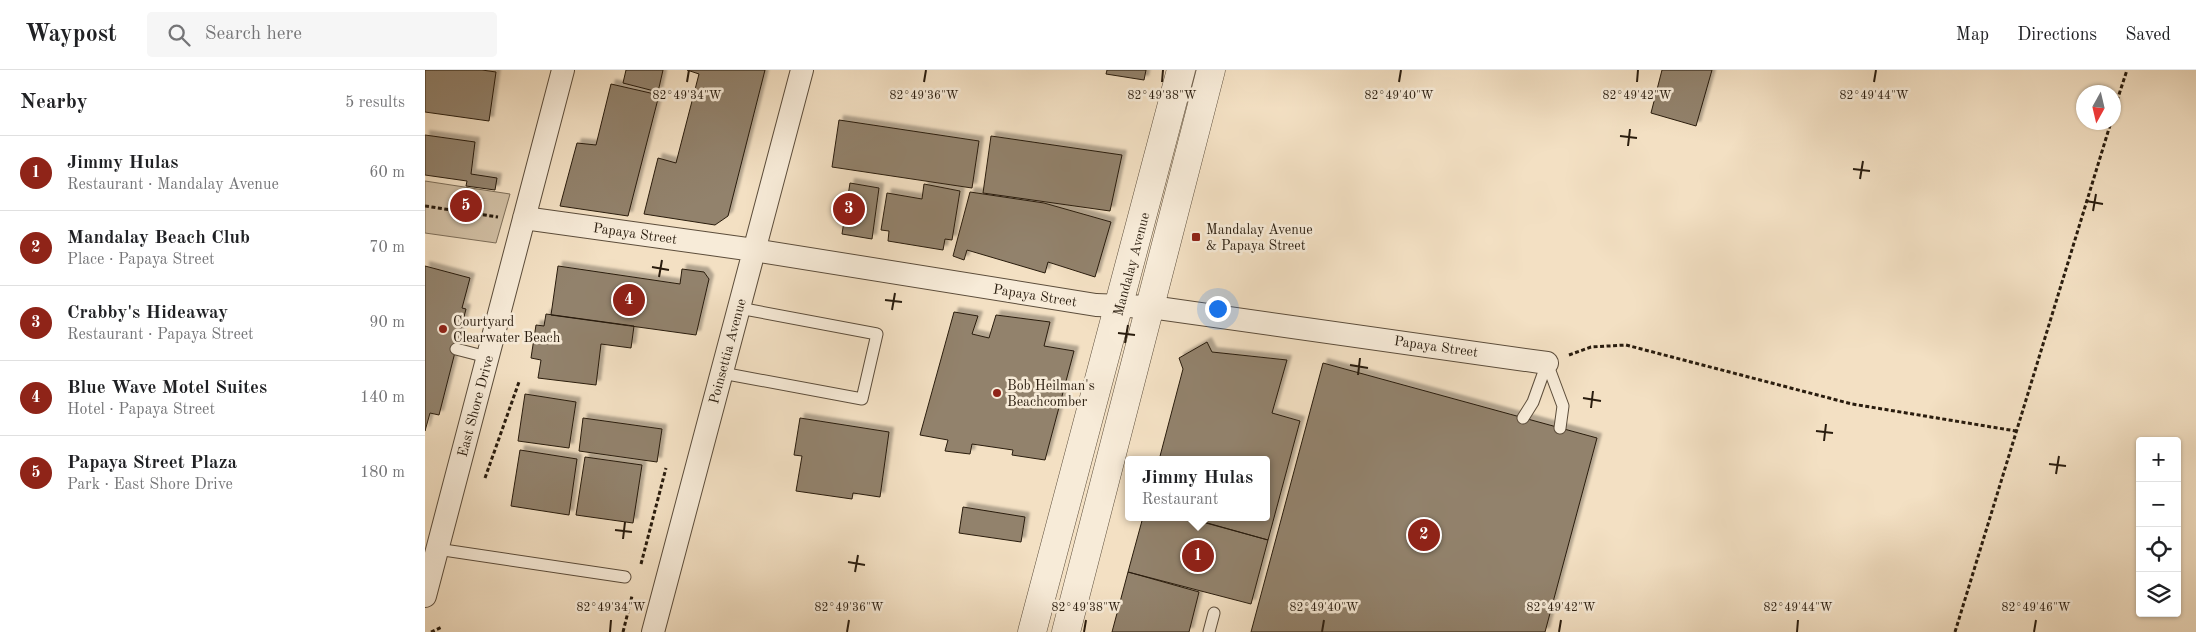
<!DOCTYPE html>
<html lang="en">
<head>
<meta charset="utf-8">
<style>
	:root { --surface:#fff; --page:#f6f6f6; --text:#202124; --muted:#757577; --line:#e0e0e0; --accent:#8f2418 }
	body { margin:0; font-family:"Old Standard TT",serif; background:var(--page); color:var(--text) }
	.controls { position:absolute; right:15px; bottom:15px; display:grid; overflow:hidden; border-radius:5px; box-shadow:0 1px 4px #0004 }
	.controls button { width:45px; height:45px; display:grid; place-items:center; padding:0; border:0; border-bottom:1px solid var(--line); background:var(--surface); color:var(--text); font:25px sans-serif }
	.compass { position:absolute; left:1651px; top:15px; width:45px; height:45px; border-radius:50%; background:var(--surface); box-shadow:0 1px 4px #0004; rotate:188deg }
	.you { position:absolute; left:792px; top:238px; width:18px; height:18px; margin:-12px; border:4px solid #fff; border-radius:50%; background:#1a73e8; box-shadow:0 0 0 8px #1a73e833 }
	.badge { display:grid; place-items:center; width:32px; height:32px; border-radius:50%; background:var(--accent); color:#fff; font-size:16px; font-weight:700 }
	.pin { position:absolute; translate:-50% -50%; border:2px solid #fff; box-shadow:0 1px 5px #0006 }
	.popup { position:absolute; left:700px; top:386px; width:145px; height:65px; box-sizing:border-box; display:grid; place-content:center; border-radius:5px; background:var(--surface); filter:drop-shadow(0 1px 4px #0005); font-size:16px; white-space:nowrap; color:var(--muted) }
	.popup b { font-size:19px; color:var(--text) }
	.popup::after { content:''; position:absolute; left:50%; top:100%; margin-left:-10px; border:10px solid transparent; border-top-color:var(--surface) }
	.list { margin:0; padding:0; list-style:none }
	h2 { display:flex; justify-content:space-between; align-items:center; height:65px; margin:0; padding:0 20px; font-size:21px }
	h2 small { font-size:16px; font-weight:400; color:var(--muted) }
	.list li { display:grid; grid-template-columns:32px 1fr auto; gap:15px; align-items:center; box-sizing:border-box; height:75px; padding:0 20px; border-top:1px solid var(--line) }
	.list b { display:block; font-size:19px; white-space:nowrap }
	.list p { margin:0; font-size:16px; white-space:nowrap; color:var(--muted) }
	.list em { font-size:16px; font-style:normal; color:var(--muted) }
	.icon { flex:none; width:28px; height:28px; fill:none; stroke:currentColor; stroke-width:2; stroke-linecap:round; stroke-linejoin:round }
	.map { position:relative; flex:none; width:1771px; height:562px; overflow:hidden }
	header { display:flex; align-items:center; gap:30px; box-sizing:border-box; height:70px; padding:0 25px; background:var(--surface); border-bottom:1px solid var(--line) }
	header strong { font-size:24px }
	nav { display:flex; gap:28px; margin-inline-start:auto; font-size:18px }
	.search { width:350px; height:45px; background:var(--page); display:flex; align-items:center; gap:12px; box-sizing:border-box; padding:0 18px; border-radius:5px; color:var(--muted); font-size:19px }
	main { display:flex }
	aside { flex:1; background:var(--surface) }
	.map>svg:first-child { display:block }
	.green { fill:#d1bfa4; stroke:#7d6e59 }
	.building { fill:#92826c; stroke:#291c0e; filter:url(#shadow) }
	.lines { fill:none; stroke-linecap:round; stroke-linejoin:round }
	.service-casing { stroke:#5c4d3b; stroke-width:13 }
	.minor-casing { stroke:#5c4d3b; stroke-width:24 }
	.tertiary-casing { stroke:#5c4d3b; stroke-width:29 }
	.path { stroke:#291c0e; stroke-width:3; stroke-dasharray:4 2.5; stroke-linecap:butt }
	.service { stroke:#f7ebd8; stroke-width:11 }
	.minor { stroke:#f7ebd8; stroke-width:22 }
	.tertiary { stroke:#f7ebd8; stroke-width:28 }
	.ticks { fill:none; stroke:#291c0e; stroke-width:2 }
	.poi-dot { fill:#8f2418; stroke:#f7ebd8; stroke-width:2 }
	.labels { text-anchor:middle; stroke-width:5; stroke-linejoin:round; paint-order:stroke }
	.poi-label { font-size:14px; fill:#291c0e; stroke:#f7ebd8; text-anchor:start }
	.street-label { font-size:14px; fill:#291c0e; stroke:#f7ebd8 }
	.ticks-label { font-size:12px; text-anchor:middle; fill:#291c0e; stroke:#f7ebd8; stroke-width:5; stroke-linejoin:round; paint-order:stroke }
</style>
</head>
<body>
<header>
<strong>Waypost</strong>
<div class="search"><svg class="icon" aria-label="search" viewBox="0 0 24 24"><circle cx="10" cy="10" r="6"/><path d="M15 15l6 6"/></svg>Search here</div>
<nav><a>Map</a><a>Directions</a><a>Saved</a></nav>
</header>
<main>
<aside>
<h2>Nearby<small>5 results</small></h2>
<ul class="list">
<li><span class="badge">1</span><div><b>Jimmy Hulas</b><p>Restaurant · Mandalay Avenue</p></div><em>60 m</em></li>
<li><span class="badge">2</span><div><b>Mandalay Beach Club</b><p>Place · Papaya Street</p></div><em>70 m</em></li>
<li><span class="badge">3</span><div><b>Crabby's Hideaway</b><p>Restaurant · Papaya Street</p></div><em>90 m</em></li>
<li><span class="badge">4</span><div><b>Blue Wave Motel Suites</b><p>Hotel · Papaya Street</p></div><em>140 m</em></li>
<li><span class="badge">5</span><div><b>Papaya Street Plaza</b><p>Park · East Shore Drive</p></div><em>180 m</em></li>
</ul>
</aside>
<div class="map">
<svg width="1771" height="562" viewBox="0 0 1771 562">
	<defs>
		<filter id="shadow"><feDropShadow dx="4.5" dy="-4.5" stdDeviation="1" flood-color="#0004"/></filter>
	</defs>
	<rect width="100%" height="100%" fill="#f3e0c3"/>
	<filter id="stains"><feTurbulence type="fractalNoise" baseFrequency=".004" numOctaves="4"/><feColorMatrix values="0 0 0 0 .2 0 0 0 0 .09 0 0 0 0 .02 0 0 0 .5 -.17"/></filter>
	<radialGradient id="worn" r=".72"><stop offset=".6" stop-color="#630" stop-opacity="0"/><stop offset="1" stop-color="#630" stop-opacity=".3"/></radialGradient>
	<path class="green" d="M 0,111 L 85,124 L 71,173 L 0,163 Z"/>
	<path class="building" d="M 0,0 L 57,0 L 71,2 L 64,51 L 0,42 Z
		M 201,0 L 238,0 L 233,22 L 198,13 Z
		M 262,0 L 340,0 L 303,146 L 290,155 L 219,144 L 233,88 L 251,93 L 274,4 Z
		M 682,0 L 721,0 L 719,10 L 681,4 Z
		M 1237,0 L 1287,0 L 1271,56 L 1226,43 Z
		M 186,14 L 234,25 L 203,146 L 135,136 L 152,73 L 171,75 Z
		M 414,50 L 554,71 L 547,118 L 407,97 Z
		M 0,65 L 50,72 L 46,104 L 72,108 L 70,120 L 41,116 L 42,111 L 0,105 Z
		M 566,66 L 697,85 L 685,141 L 558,123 Z
		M 425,113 L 454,118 L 447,169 L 417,164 Z
		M 499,114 L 535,121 L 527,170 L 520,169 L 518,180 L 463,171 L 464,161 L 456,160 L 462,123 L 497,129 Z
		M 545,122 L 619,133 L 686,152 L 670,207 L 623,192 L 620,203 L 542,180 L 539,190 L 528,186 Z
		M 0,196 L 45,208 L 37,238 L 41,239 L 14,345 L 5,343 L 0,361 Z
		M 133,196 L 255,214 L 257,199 L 279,202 L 284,209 L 271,265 L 126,245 Z
		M 529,242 L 553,246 L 547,264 L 564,268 L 571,245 L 625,252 L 619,276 L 649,281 L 620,390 L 587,385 L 588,380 L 547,374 L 545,384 L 520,381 L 523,370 L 495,365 Z
		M 121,244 L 209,256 L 206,278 L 176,274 L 171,315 L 113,308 L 116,290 L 106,288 L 111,255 L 119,256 Z
		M 782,272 L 787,282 L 862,290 L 847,343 L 875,351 L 843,470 L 761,447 L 842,447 L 842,390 L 734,390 L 758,299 L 754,288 Z
		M 898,293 L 1172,368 L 1120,562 L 826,562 Z
		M 100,324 L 151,332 L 144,378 L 93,371 Z
		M 158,348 L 237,359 L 232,392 L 154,381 Z
		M 375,348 L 464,362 L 455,427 L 428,423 L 427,429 L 371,421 L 377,386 L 369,385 Z
		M 95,380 L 152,389 L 144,445 L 86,436 Z
		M 160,387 L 217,395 L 208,453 L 151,445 Z
		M 538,437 L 600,447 L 596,472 L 534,463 Z
		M 718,447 L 759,447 L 843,470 L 826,534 L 703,502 Z
		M 703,502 L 774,522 L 764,562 L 687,562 Z"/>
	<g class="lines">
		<defs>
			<path id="service" d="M 31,279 L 62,287
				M 1122,293 L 1138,336 L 1135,358
				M 297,303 L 437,329 L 452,264 L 314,238
				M 1098,348 L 1108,332 L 1122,293
				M 12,479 L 200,507
				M 784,562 L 789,543"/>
			<path id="minor" d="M 99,148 L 329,180 L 671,235 L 726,237 L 1122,293
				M 0,526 L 138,0
				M 228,562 L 377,0"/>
			<path id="tertiary" d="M 607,562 L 756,0
				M 641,562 L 786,0"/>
		</defs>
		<use href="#service" class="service-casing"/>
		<use href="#minor" class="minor-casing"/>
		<use href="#tertiary" class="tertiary-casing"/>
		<path class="path" d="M 1688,43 L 1702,0
			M 0,136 L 73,147
			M 1144,285 L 1166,277 L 1201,275 L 1427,334 L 1591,361
			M 60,408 L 94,312
			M 216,494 L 241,398
			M 6,562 L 17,557
			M 198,562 L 207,526
			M 1530,562 L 1686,52"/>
		<use href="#service" class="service"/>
		<use href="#minor" class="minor"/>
		<use href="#tertiary" class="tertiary"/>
	</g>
	<path class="ticks" d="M 262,12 L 264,0M 499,12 L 501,0M 737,12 L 738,0M 974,12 L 976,0M 1212,12 L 1213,0M 1449,12 L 1451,0M 1195,66 L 1212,68M 1203,76 L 1205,59M 1428,99 L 1445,101M 1435,109 L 1438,91M 1661,131 L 1678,134M 1668,141 L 1671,124M 227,197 L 244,200M 234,207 L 237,190M 460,230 L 477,232M 467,240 L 470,223M 693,263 L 710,265M 700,273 L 703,255M 925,295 L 943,298M 933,305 L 935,288M 1158,328 L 1176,331M 1166,338 L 1168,321M 1391,361 L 1408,363M 1399,371 L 1401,354M 1624,394 L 1641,396M 1631,404 L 1634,386M 190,460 L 207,462M 198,469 L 200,452M 423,492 L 440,495M 430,502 L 433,485M 185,562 L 186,550M 422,562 L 424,550M 659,562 L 661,550M 897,562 L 899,550M 1134,562 L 1136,550M 1372,562 L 1373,550M 1609,562 L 1611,550"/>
	<g class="poi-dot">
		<rect x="766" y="162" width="10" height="10" rx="2.5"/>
		<circle cx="18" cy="259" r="5"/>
		<circle cx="572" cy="323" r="5"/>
	</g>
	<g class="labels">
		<g class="poi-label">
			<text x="781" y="164">Mandalay Avenue<tspan x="781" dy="16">&amp; Papaya Street</tspan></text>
			<text x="28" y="256">Courtyard<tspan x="28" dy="16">Clearwater Beach</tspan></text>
			<text x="582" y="320">Bob Heilman's<tspan x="582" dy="16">Beachcomber</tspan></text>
		</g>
		<g class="street-label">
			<text transform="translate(210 163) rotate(8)" y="5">Papaya Street</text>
			<text transform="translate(706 194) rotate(-75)" y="5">Mandalay Avenue</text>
			<text transform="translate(610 225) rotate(9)" y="5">Papaya Street</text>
			<text transform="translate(1011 276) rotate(8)" y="5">Papaya Street</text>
			<text transform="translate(302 281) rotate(-75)" y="5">Poinsettia Avenue</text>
			<text transform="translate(50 336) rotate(-75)" y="5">East Shore Drive</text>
		</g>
	</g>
	<g class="ticks-label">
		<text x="262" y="29">82°49'34"W</text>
		<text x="499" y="29">82°49'36"W</text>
		<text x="737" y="29">82°49'38"W</text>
		<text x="974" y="29">82°49'40"W</text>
		<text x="1212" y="29">82°49'42"W</text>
		<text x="1449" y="29">82°49'44"W</text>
		<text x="186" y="541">82°49'34"W</text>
		<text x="424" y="541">82°49'36"W</text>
		<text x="661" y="541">82°49'38"W</text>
		<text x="899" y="541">82°49'40"W</text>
		<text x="1136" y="541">82°49'42"W</text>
		<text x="1373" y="541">82°49'44"W</text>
		<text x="1611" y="541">82°49'46"W</text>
	</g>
	<rect width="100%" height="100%" filter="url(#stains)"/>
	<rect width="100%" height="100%" fill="url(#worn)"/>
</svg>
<div class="controls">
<button>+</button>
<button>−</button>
<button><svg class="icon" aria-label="locate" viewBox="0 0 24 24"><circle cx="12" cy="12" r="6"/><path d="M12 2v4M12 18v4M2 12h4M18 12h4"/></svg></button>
<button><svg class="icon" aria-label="layers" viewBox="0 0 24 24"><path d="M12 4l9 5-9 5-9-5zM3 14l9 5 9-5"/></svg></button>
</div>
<svg class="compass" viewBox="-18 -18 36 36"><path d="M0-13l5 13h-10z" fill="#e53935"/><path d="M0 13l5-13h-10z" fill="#757577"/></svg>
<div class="you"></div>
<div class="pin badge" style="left:773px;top:486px">1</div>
<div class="popup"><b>Jimmy Hulas</b>Restaurant</div>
<div class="pin badge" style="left:999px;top:465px">2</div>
<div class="pin badge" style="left:424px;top:139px">3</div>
<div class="pin badge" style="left:204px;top:230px">4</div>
<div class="pin badge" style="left:41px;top:136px">5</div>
</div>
</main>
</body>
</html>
